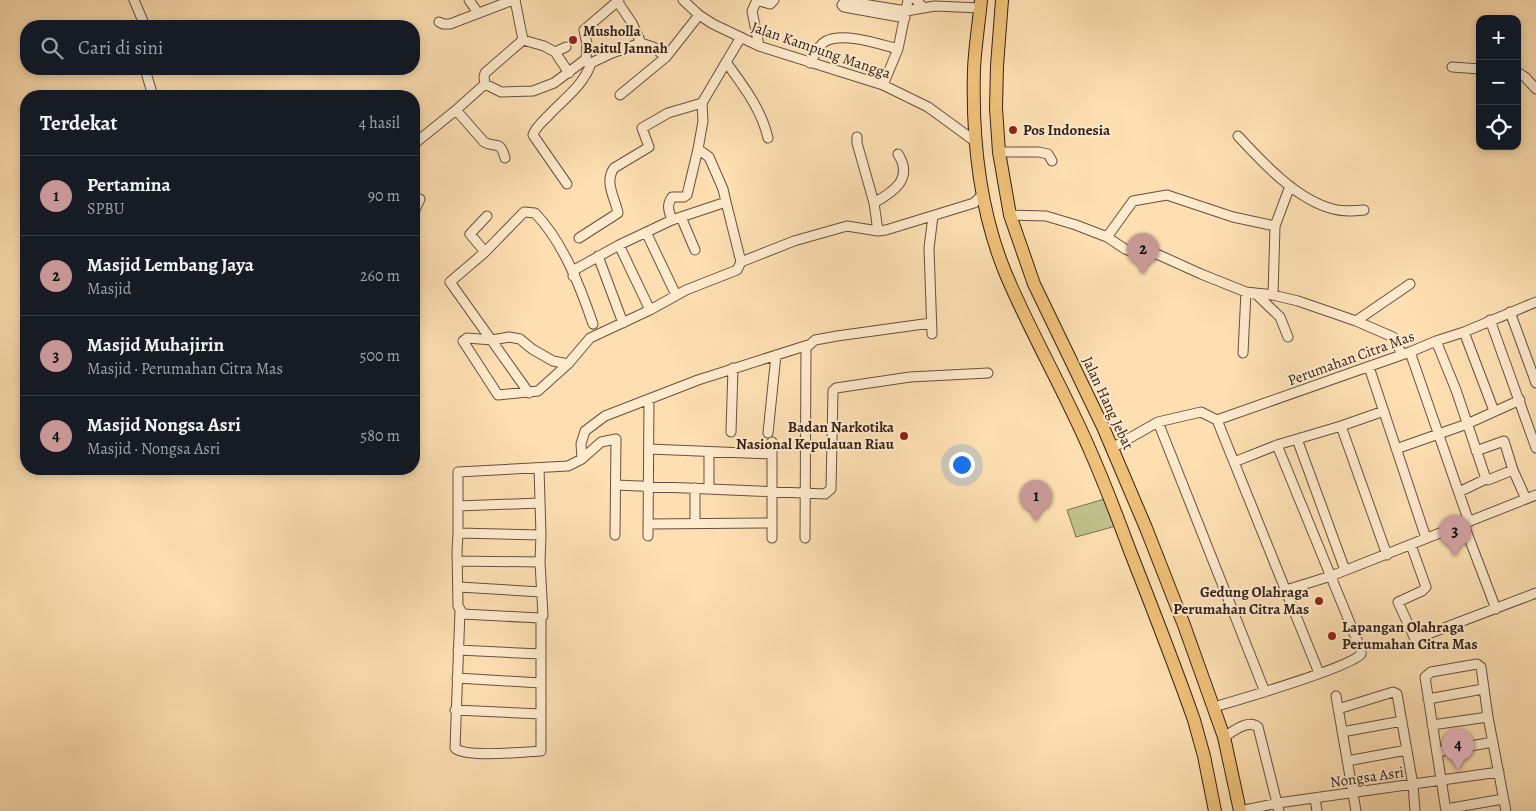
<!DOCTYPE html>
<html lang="id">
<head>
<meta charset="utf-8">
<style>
	:root { --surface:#171b24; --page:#20242c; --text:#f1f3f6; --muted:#9ea1a6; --line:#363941; --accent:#c59692 }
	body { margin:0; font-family:Alegreya,serif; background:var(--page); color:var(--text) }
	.controls { position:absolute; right:15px; top:15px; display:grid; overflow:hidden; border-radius:10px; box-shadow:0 2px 8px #0003 }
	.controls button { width:45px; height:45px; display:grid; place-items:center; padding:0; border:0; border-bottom:1px solid var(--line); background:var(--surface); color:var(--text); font:25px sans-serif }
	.you { position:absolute; left:961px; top:464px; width:18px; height:18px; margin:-12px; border:4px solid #fff; border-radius:50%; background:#1a73e8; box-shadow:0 0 0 8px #1a73e833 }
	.badge { display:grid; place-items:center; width:32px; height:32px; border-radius:50%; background:var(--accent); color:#111; font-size:16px; font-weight:700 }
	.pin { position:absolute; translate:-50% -41px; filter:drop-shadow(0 1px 2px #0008) }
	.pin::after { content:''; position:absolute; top:26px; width:18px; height:15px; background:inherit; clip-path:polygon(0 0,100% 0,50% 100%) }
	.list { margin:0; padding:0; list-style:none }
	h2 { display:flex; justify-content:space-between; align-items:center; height:65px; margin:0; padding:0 20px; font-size:21px }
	h2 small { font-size:16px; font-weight:400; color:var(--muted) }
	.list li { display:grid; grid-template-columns:32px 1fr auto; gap:15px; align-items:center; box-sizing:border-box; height:80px; padding:0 20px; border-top:1px solid var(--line) }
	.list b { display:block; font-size:19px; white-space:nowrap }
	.list p { margin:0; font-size:16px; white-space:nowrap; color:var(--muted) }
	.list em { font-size:16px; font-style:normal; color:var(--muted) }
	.icon { flex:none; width:28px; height:28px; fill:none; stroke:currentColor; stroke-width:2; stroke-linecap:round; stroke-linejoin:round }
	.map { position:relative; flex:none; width:1536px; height:811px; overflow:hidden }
	.search { position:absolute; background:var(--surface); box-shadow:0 2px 8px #0003; left:20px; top:20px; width:400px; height:55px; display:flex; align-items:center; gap:12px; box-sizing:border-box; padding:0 18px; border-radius:20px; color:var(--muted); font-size:19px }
	.panel { position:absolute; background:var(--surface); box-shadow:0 2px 8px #0003; left:20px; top:90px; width:400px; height:385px; border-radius:20px }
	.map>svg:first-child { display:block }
	.green { fill:#c0c18b; stroke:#7a7152 }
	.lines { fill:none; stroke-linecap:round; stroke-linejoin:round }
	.minor-casing { stroke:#67503f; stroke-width:11 }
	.highway-casing { stroke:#352119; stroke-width:14 }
	.minor { stroke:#feeacc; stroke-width:9 }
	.highway { stroke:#eec078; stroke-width:12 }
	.poi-dot { fill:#8f2418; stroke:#feeacc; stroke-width:2 }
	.labels { text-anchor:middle; stroke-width:4; stroke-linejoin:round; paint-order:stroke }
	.poi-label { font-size:15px; font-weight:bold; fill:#352119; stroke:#feeacc; text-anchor:start }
	.street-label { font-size:15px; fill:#352119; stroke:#feeacc }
</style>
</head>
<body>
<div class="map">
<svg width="1536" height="811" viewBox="0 0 1536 811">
	<rect width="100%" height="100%" fill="#fddfb1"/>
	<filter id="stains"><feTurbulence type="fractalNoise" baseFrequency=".004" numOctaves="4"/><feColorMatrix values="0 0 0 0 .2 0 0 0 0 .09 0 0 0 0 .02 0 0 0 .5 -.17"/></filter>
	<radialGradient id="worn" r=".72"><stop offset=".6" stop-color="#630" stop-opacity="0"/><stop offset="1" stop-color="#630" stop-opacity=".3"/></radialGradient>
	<path class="green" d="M 1108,498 L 1116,526 L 1076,537 L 1067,510 Z"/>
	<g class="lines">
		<defs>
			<path id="minor" d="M 134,0 L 145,26
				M 469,0 L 478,13
				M 515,0 L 523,40 L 544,46 L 555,52
				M 683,0 L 699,15 L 713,24 L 759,46 L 883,85 L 928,107 L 976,142
				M 757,0 L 752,11 L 759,46
				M 757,0 L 770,4 L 774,0
				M 916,0 L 923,7
				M 617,1 L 632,23 L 641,43 L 653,47 L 666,57 L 699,15
				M 905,18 L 844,7 L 842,5 L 845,1 L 906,11 L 935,6 L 980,8
				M 439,22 L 443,24 L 450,24 L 513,0
				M 566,47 L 555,52 L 569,73
				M 586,60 L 591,63 L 612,53 L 641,43
				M 726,62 C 743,86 761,108 768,138
				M 810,63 C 815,56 818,45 826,41 C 844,32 879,44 898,49
				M 1452,67 L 1480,69
				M 147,69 L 147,76 L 153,96
				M 1517,72 L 1525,77 L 1536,89
				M 485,84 L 484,77 L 485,73 L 523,40
				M 883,85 L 898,49 L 908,0
				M 620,95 L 666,57
				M 456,110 L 484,142 C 496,149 500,139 505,158
				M 1238,136 C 1263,163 1297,200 1333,209 C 1344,212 1354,211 1364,210
				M 857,137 L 857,143 L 874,203 L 878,231
				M 414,144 L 456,110 L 485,84 L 501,92 L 533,91 L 554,83 L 586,59 L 587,44 L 584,30 L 619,0
				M 999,152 L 1039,152 L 1048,154 L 1052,161
				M 567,184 L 533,135 C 535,128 542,122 547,117 C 563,99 583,87 591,63
				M 726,202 L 723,189 L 709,157 L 698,149 L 703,121 L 702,103 L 741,37
				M 874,203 C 893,192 914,179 898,154
				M 414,212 L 420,199
				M 1010,215 L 1046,216 L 1076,225 L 1107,237 L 1125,249 L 1133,252 L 1159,255 L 1201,274 L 1246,292 L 1273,295 L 1298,301 L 1356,321 L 1393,337 L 1402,354
				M 681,217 L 695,250
				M 672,220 C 669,211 666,206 672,197 L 684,197 L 687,195 L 698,149
				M 646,232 L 676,295
				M 1107,237 L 1133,201 L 1167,195 L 1233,217 L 1275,226
				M 579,238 L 618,213 C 615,198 604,182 614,168 L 649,147 L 642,128 L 668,113 L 702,103
				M 619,245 L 650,310
				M 485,252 L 470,234 L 487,216
				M 598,256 L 623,323
				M 741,262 L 794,241 L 847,226 L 878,231 L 886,230 L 974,203 L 982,195
				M 1255,293 L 1280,317 L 1288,337
				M 1273,295 L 1275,226 L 1290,186
				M 1510,312 L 1536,383
				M 1490,320 L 1536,448
				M 1356,321 L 1410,284
				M 1464,332 L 1494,411
				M 932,334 L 929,248 L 933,216
				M 1436,341 L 1456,390 L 1486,479
				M 1410,352 L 1469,522
				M 1243,353 L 1246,292
				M 568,364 L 553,361 L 532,349 L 520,339 L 509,337 L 492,340 L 467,338 L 463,341 L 498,395 L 538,391 L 568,364 L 590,338 L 650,310 L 686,290 L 737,270 L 741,262 L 726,202 L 672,220 L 619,245 L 576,269 L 573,276
				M 1369,367 L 1426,538
				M 529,393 L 450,282 L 485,252 L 524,212 L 535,213 C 563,242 580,286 593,324
				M 1217,420 L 1410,352 L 1436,341 L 1464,332 L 1536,302
				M 1217,420 L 1319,673
				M 1158,422 L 1265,692
				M 1341,426 L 1387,555
				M 731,432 L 733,368
				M 768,433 L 776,355
				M 1297,439 L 1345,570
				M 772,442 L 772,538
				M 1112,448 L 1158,422 L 1201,412 L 1217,420
				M 649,449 L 772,454
				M 1396,449 L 1467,424 L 1520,400
				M 1476,451 L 1504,441 L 1513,470 L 1526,499
				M 709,452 L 709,489
				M 582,459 L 581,444 L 585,431 L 605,416 L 698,380 L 808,345
				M 1234,462 L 1277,445 L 1341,426 L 1384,411
				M 539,468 L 541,535 L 458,533 L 457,551 L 458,606 L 463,614 L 539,618 L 543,616 L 540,562 L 541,535
				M 616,485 L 825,494 L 831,489 L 833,391 L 836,388 L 910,377 L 988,373
				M 1459,492 L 1486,479 L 1488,480 L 1513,470
				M 458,506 L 540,503
				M 695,523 L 695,488
				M 648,524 L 772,523
				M 1464,525 L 1496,609
				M 458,533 L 458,472 L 568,466 L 582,459 L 601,442 L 616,439 L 615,535
				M 648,536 L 649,399
				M 805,538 L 806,348 L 815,340 L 837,336 L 931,323
				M 1411,545 L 1426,587 L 1422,591 L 1398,602 L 1415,639 L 1536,593
				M 457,561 L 540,562
				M 459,587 L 541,592
				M 1286,590 L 1331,576 L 1536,495
				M 460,610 L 455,748 C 465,758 524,752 541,751 L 541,617
				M 458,650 L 541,654
				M 457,678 L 541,683
				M 1336,696 L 1356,811
				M 1428,699 L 1483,689
				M 1214,707 C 1238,700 1351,667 1361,654 L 1361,650 L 1277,445
				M 1338,709 L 1393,692 L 1397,694 L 1413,785 L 1415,811
				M 455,710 L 541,714
				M 1432,725 L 1488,717
				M 1342,732 L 1402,721
				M 1224,737 C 1234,731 1248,719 1258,727 L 1279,811
				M 1437,752 L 1493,742
				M 1347,761 L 1407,750
				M 1315,799 L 1317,811
				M 1446,809 L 1503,799
				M 1240,811 L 1278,803 L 1499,772
				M 1446,811 L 1425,677 L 1431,672 L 1477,664 L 1481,667 L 1488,717 L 1506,811"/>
			<path id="highway" d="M 981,0 C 979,23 975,46 974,69 C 972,137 979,208 1005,272 C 1030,332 1063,388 1089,448 C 1104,482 1117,516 1130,551 C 1152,607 1174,663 1194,720 L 1204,756 L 1215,811
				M 1002,0 L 997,66 L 996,108 L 999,152 L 1010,215 L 1034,284 L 1103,427 L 1146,528 L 1184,625 L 1224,737 L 1240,811"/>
		</defs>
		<use href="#minor" class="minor-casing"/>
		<use href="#highway" class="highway-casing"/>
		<use href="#minor" class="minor"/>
		<use href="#highway" class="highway"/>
	</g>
	<g class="poi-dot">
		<circle cx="573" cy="40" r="5"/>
		<circle cx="1013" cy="130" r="5"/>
		<circle cx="904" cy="436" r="5"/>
		<circle cx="1319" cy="601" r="5"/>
		<circle cx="1332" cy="636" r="5"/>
	</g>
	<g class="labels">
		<g class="poi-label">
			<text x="583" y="36">Musholla<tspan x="583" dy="17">Baitul Jannah</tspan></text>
			<text x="1023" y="135">Pos Indonesia</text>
			<text x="894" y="432" text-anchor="end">Badan Narkotika<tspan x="894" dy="17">Nasional Kepulauan Riau</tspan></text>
			<text x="1309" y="597" text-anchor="end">Gedung Olahraga<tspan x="1309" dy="17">Perumahan Citra Mas</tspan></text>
			<text x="1342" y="632">Lapangan Olahraga<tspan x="1342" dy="17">Perumahan Citra Mas</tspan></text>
		</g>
		<g class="street-label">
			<text transform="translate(821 50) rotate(19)" y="5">Jalan Kampung Mangga</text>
			<text transform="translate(1351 358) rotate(-20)" y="5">Perumahan Citra Mas</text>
			<text transform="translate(1108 403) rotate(65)" y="5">Jalan Hang Jebat</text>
			<text transform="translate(1367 777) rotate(-8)" y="5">Nongsa Asri</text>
		</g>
	</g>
	<rect width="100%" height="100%" filter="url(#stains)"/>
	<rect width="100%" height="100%" fill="url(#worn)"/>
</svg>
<div class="controls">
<button>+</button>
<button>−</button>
<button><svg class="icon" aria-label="locate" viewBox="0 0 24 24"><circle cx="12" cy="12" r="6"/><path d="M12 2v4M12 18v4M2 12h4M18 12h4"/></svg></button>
</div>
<div class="you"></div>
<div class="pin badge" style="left:1036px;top:521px">1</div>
<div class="pin badge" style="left:1143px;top:274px">2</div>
<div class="pin badge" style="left:1455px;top:556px">3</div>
<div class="pin badge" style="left:1458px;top:770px">4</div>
<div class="search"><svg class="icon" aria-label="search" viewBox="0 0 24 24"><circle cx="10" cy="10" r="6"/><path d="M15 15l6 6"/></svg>Cari di sini</div>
<section class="panel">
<h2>Terdekat<small>4 hasil</small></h2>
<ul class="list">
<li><span class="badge">1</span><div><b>Pertamina</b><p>SPBU</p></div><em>90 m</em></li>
<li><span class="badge">2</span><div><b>Masjid Lembang Jaya</b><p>Masjid</p></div><em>260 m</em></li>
<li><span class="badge">3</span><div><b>Masjid Muhajirin</b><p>Masjid · Perumahan Citra Mas</p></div><em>500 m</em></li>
<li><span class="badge">4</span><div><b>Masjid Nongsa Asri</b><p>Masjid · Nongsa Asri</p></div><em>580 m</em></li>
</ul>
</section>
</div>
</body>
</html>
